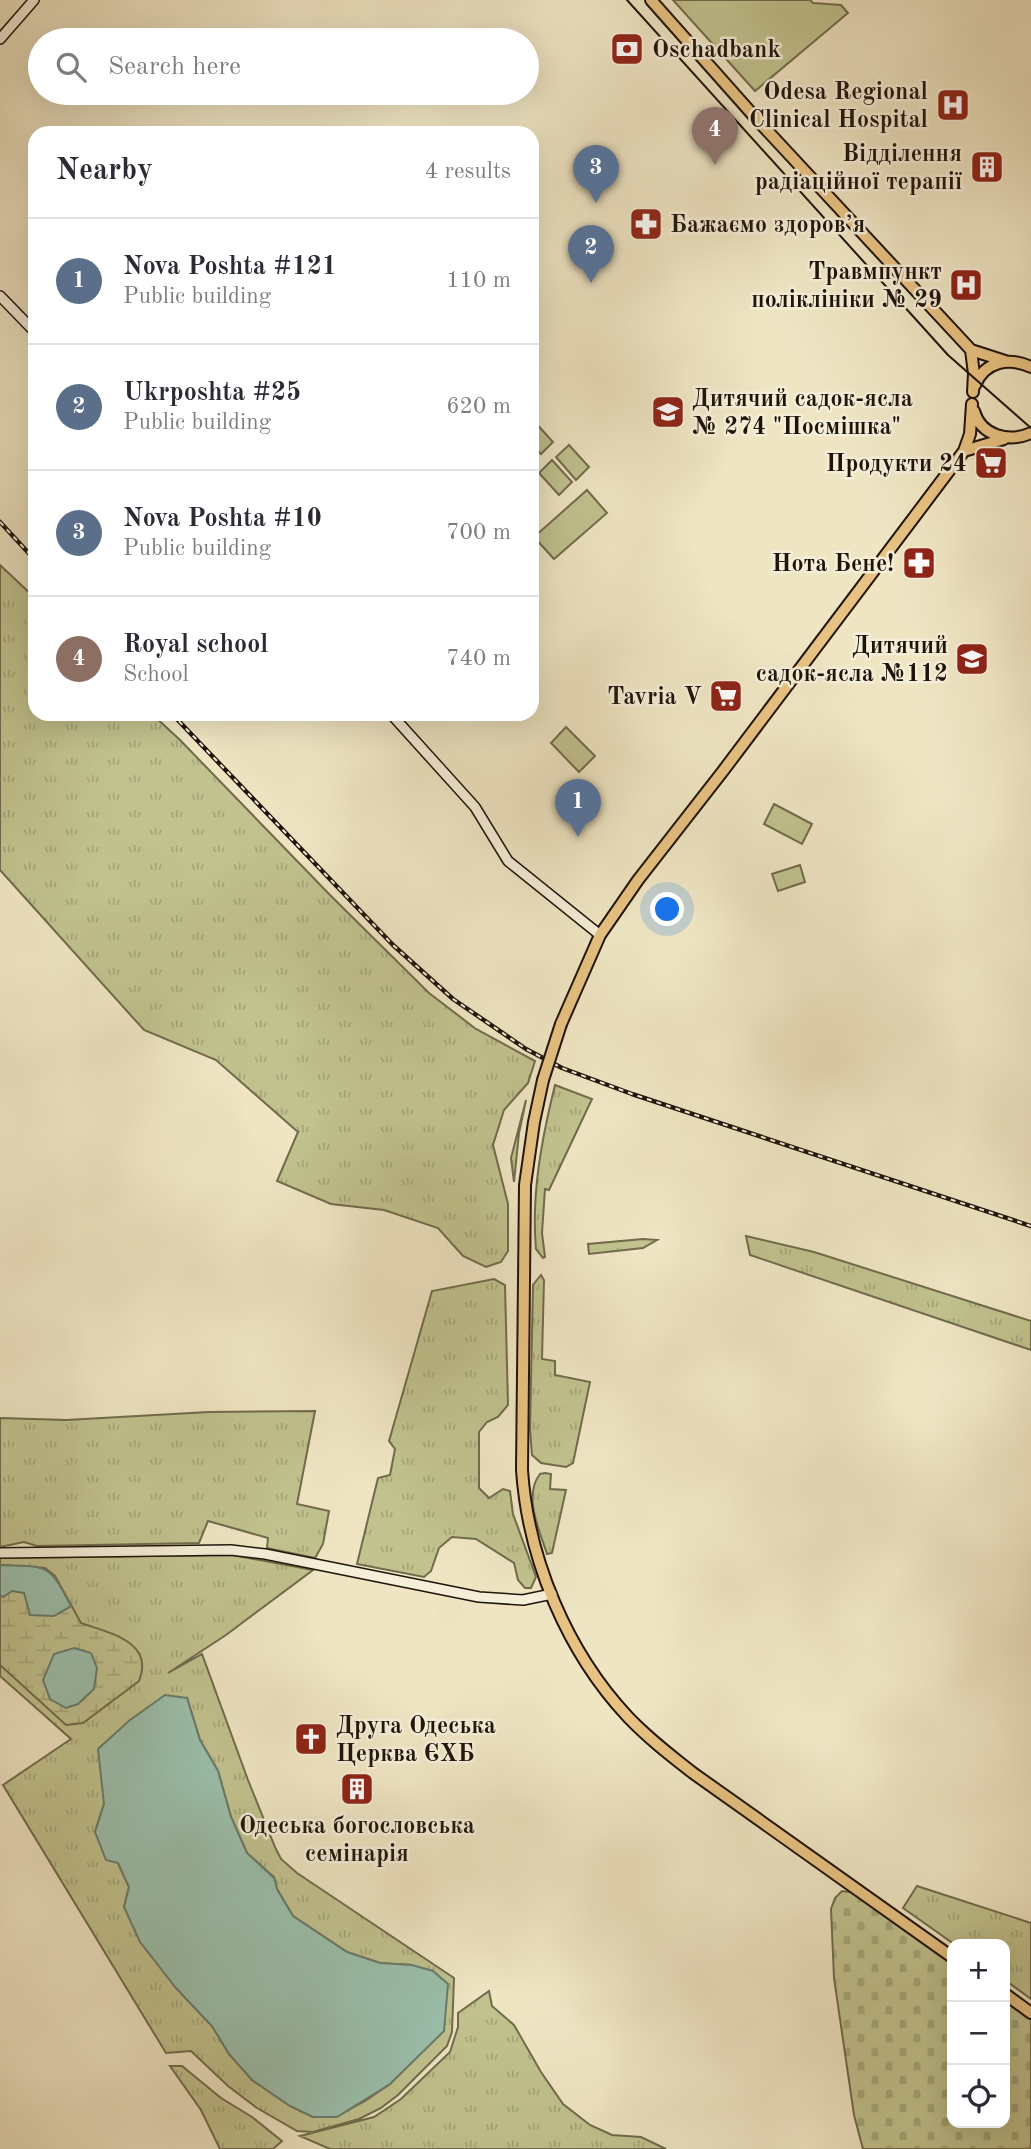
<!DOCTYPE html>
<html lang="en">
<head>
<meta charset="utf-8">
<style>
	:root { --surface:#fff; --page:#f2f2f3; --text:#2b2b33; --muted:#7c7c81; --line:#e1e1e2; --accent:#ea580c }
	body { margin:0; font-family:"Old Standard TT",serif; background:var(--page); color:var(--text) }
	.controls { position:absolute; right:21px; bottom:21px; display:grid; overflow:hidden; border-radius:14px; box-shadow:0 7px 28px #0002 }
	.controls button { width:63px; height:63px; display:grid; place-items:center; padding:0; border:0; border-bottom:2px solid var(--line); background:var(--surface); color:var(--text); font:35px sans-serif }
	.you { position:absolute; left:668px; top:910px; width:24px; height:24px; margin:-18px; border:5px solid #fff; border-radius:50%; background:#1a73e8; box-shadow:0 0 0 10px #1a73e833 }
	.badge { display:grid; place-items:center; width:46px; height:46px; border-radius:50%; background:var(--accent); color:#fff; font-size:23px; font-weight:700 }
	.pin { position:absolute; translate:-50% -58px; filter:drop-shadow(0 2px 4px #0008) }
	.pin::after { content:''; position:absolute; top:37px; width:24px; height:21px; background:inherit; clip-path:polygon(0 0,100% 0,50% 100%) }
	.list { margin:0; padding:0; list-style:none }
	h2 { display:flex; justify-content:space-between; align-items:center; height:91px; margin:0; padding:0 28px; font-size:30px }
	h2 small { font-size:23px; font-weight:400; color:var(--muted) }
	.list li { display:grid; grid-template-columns:46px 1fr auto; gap:21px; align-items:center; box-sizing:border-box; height:126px; padding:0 28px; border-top:2px solid var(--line) }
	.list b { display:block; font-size:26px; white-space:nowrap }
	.list p { margin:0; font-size:23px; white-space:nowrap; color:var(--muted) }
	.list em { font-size:23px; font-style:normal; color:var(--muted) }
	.icon { flex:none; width:38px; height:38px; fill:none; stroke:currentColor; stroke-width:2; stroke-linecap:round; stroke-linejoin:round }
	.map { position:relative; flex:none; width:1031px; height:2149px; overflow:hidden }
	.search { position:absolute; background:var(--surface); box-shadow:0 7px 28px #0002; left:28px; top:28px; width:511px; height:77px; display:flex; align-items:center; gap:18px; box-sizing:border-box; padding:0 24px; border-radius:38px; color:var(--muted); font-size:26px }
	.panel { position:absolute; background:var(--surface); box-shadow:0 7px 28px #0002; left:28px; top:126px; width:511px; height:595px; border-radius:21px }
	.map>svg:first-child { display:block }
	.grass { fill:url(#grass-tufts); stroke:#706b4c; stroke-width:2; fill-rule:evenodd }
	.wetland { fill:url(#wetland-marsh); stroke:#706b4c; stroke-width:2 }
	.cemetery { fill:url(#cemetery-stones); stroke:#706b4c; stroke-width:2 }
	.park { fill:#c1c28e; stroke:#706b4c; stroke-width:2 }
	.water { fill:#9bc0ad; stroke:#697b6c; stroke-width:2 }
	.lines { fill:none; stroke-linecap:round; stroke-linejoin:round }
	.secondary-casing { stroke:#1f140a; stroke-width:12 }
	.highway-casing { stroke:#1f140a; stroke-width:14 }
	.secondary { stroke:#f5eed8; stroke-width:9 }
	.highway { stroke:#e8c282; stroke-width:10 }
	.tram { stroke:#1f140a; stroke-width:2 }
	.rail-casing { stroke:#1f140a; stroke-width:4.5 }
	.rail { stroke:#f5eed8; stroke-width:2; stroke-dasharray:5; stroke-linecap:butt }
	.highway-bridge-casing { stroke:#1f140a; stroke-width:14; stroke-linecap:butt }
	.highway-bridge { stroke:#e8c282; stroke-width:10 }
	.labels { text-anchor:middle; stroke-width:5; stroke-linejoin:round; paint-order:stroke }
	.poi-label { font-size:24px; font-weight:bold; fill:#1f140a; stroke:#f5eed8; text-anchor:end }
</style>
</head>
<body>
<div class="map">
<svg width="1031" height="2149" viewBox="0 0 1031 2149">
	<defs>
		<pattern id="grass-tufts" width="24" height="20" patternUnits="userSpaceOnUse" patternTransform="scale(1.75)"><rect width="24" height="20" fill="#c1c28e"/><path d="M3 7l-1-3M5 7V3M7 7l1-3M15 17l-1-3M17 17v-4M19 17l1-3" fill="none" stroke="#a5a679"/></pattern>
		<pattern id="wetland-marsh" width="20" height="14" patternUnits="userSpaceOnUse" patternTransform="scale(1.75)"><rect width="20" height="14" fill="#c1c28e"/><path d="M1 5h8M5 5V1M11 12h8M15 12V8" fill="none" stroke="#a5a679"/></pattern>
		<pattern id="cemetery-stones" width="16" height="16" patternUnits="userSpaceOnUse" patternTransform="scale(1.75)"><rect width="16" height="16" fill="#c1c28e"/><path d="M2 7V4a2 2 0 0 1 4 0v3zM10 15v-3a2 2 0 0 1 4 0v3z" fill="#a5a679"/></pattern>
	</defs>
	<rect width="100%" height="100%" fill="#efe5c3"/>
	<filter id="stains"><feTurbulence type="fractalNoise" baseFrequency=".00286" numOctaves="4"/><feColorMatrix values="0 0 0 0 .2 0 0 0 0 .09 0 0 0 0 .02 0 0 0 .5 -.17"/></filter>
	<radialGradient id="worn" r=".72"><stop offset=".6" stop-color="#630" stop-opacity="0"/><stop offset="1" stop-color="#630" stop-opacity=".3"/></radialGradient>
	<path class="grass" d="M 0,565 L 35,598 L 35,714 L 152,714 L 180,740 L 331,896 L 429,993 L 476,1029 L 535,1061 L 528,1083 L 504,1110 L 493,1145 L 508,1204 L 508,1251 L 501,1262 L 486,1267 L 463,1256 L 438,1228 L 384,1210 L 331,1204 L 277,1181 L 298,1132 L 216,1060 L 144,1030 L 0,870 Z
		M 555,1085 L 592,1099 L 549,1190 L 545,1189 L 542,1233 L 545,1257 L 543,1258 L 536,1249 C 531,1194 542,1138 555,1085 Z
		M 526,1100 L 519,1133 L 514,1182 L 511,1158 Z
		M 746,1236 L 814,1252 L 1031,1321 L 1031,1350 L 750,1255 Z
		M 643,1239 L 657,1240 L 643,1248 L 589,1254 L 588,1244 Z
		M 541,1275 L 544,1280 L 542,1359 L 555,1361 L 555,1375 L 590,1382 L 573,1463 L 566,1467 L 541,1463 L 532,1455 L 530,1429 L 533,1285 Z
		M 494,1279 L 505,1285 L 508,1405 L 498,1417 L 487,1422 L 479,1432 L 479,1488 L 489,1498 L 503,1489 L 510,1491 L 513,1514 L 536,1577 L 531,1588 L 525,1588 L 518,1580 L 514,1563 L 476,1539 L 452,1537 L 439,1548 L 431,1571 L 424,1577 L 357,1564 L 378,1478 L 390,1475 L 395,1449 L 389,1441 L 432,1291 Z
		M 315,1411 L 297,1504 L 329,1511 L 323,1544 L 315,1558 L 267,1548 L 268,1538 L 208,1521 L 199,1543 L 37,1546 L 24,1542 L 0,1547 L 0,1418 L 66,1420 L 209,1412 Z
		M 545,1473 L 551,1474 L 550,1489 L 566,1490 L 552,1553 L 547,1554 C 539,1529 523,1496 540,1474 Z
		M 232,1555 L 313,1570 L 226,1635 L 168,1673 L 202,1654 L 248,1780 L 275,1847 L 281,1859 L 297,1873 L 454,1978 L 452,2032 L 447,2046 L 398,2095 L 381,2108 L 359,2119 L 313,2132 L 297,2131 L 257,2108 L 228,2086 L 191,2051 L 166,2053 L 3,1785 L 71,1739 L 0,1676 L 0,1558 ZM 187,1698 L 200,1740 L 218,1771 L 231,1817 L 247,1853 L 274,1877 L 277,1889 L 293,1916 L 347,1952 L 380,1963 L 412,1965 L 443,2031 L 390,2084 L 365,2101 L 337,2116 L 313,2117 L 290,2106 L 252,2080 L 229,2054 L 212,2026 L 176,1988 L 124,1907 L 129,1887 L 118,1863 L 95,1832 L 104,1804 Z
		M 917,1886 L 1031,1923 L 1031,1999 L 1005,1980 L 1005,1944 L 954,1944 L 903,1908 Z
		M 489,1991 L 492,2006 L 514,2025 L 541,2072 L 563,2104 L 590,2125 L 612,2135 L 641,2137 L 666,2149 L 330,2149 L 300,2136 L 374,2117 L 401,2099 L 450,2052 L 458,2027 L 458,2013 Z
		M 170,2066 L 182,2066 L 221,2098 L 252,2117 L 282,2141 L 273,2149 L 220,2149 L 201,2110 Z"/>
	<path class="wetland" d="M 0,1565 L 45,1568 L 55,1576 L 81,1623 C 108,1633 155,1641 139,1681 L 83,1723 L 66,1725 L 0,1665 Z"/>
	<path class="cemetery" d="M 842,1891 L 855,1893 L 952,1961 L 952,2123 L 1005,2123 L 1005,1997 L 1031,2016 L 1031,2149 L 863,2149 L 854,2115 L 834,1978 L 831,1909 L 835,1898 Z"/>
	<path class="park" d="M 673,0 L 810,0 L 813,3 L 841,5 L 848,13 L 755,91 Z
		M 532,419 L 553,442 L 541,454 L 532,445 Z
		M 569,445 L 589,467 L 576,480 L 556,457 Z
		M 552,460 L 572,482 L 559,495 L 539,473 Z
		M 587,490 L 607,513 L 554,559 L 534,537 Z
		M 566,727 L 595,756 L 579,772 L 551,743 Z
		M 774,804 L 812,824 L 802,844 L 764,824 Z
		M 800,865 L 805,882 L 778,891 L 772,874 Z"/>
	<path class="water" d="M 0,1565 C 49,1567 48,1562 71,1606 L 54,1616 L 30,1615 L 24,1593 L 12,1591 L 3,1597 L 0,1595 Z
		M 74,1648 L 91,1653 L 97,1668 L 94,1689 L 78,1704 L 66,1708 L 50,1699 L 43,1680 L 54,1654 Z
		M 165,1695 L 187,1698 L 200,1740 L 218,1771 L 231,1817 L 247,1853 L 274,1878 L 277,1889 L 293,1916 L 347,1952 L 380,1963 L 412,1965 L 433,1971 L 448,1984 L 444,2031 L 390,2084 L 337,2117 L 313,2117 L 290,2106 L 252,2080 L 229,2054 L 212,2026 L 176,1988 L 140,1942 L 124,1907 L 129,1887 L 118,1863 L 106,1860 L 95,1832 L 104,1804 L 98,1749 L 130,1720 Z"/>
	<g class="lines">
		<defs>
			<path id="secondary" d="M 0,39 L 34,0
				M 0,296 L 35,332
				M 391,714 L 475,807 L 508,861 L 600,935
				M 0,1553 L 231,1550 L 265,1554 L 479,1597 L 523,1600 L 552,1594"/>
			<path id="highway" d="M 651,0 L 761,124 L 971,350 L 974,374 L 973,392
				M 971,350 L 1005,361
				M 975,385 C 985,361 1009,357 1031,367
				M 974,411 C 981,436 1009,443 1031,433
				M 964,451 L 1004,439
				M 561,1024 L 600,935 L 638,880 L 723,771 L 964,451 L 970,434 L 972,404
				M 543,1080 L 534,1122 L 525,1185 L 522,1470 C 528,1559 567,1652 628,1717 C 648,1738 670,1755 693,1773 L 952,1957
				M 1005,1994 L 1031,2013"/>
		</defs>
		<use href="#secondary" class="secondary-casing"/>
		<use href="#highway" class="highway-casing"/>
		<use href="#secondary" class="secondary"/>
		<use href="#highway" class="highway"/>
		<path class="tram" d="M 627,0 L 948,355 L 1031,428"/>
		<defs>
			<path id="rail" d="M 0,522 L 35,560
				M 172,714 L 393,945 L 453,999 L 526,1049 L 562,1068 L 632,1094 L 1031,1226"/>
		</defs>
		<use href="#rail" class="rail-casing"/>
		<use href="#rail" class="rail"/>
		<defs>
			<path id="highway-bridge" d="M 543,1080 L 561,1024"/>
		</defs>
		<use href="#highway-bridge" class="highway-bridge-casing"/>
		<use href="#highway-bridge" class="highway-bridge"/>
	</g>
	<defs>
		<symbol id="bank-square" viewBox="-11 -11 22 22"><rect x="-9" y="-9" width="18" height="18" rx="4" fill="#8f2418" stroke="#f5eed8"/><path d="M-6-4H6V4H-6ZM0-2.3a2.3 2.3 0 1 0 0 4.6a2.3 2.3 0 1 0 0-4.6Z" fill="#fff"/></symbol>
		<symbol id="hospital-square" viewBox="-11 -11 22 22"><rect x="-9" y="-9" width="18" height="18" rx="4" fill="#8f2418" stroke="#f5eed8"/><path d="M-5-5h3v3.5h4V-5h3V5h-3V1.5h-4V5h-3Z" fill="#fff"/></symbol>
		<symbol id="building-square" viewBox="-11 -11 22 22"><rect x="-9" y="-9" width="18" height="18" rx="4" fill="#8f2418" stroke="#f5eed8"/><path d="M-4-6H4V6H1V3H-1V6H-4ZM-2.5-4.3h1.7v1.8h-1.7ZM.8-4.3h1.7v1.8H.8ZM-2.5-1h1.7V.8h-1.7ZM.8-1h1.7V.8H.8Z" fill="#fff"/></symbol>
		<symbol id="pharmacy-square" viewBox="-11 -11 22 22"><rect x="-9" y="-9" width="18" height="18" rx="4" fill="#8f2418" stroke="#f5eed8"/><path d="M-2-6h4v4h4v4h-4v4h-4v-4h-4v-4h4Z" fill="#fff"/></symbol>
		<symbol id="school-square" viewBox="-11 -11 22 22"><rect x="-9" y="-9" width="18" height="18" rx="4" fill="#8f2418" stroke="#f5eed8"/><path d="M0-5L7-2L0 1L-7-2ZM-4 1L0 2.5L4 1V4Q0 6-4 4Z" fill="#fff"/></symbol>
		<symbol id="supermarket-square" viewBox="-11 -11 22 22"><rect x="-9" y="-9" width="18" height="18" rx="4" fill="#8f2418" stroke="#f5eed8"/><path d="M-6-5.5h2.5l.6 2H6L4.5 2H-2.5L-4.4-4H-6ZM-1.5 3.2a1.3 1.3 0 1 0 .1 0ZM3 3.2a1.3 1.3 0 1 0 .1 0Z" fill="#fff"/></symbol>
		<symbol id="church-square" viewBox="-11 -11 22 22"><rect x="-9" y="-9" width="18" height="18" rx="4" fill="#8f2418" stroke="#f5eed8"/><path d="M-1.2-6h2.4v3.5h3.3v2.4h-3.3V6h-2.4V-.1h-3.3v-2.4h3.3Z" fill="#fff"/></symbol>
	</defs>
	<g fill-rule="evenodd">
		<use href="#bank-square" x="608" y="30" width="38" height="38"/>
		<use href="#hospital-square" x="934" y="86" width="38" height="38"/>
		<use href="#building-square" x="968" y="148" width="38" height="38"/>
		<use href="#pharmacy-square" x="627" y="205" width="38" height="38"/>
		<use href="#hospital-square" x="947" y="266" width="38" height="38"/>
		<use href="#school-square" x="649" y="393" width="38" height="38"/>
		<use href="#supermarket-square" x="972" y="444" width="38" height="38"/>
		<use href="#pharmacy-square" x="900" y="544" width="38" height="38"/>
		<use href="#school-square" x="953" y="640" width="38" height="38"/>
		<use href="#supermarket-square" x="707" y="677" width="38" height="38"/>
		<use href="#church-square" x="292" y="1720" width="38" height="38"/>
		<use href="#building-square" x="338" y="1770" width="38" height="38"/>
	</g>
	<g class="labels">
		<g class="poi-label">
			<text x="652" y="57" text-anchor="start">Oschadbank</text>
			<text x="928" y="99">Odesa Regional<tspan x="928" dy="28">Clinical Hospital</tspan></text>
			<text x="962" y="161">Відділення<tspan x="962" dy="28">радіаційної терапії</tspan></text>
			<text x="670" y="232" text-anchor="start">Бажаємо здоровʼя</text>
			<text x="942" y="279">Травмпункт<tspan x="942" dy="28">поліклініки № 29</tspan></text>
			<text x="692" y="406" text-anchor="start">Дитячий садок-ясла<tspan x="692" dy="28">№ 274 "Посмішка"</tspan></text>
			<text x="967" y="471">Продукти 24</text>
			<text x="894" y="571">Нота Бене!</text>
			<text x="948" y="653">Дитячий<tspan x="948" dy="28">садок-ясла №112</tspan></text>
			<text x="702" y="704">Tavria V</text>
			<text x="336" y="1733" text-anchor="start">Друга Одеська<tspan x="336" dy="28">Церква ЄХБ</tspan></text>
			<text x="357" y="1833" text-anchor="middle">Одеська богословська<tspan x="357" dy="28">семінарія</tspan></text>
		</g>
	</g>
	<rect width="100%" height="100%" filter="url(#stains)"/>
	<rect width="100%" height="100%" fill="url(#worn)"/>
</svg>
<div class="controls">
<button>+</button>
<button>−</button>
<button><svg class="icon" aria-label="locate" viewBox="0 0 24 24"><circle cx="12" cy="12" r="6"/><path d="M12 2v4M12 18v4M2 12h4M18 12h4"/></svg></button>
</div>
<div class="you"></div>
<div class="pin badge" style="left:578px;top:837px;background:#5c6f8a">1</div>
<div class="pin badge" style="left:591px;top:283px;background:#5c6f8a">2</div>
<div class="pin badge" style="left:596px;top:203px;background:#5c6f8a">3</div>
<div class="pin badge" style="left:715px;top:165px;background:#8d6e63">4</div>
<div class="search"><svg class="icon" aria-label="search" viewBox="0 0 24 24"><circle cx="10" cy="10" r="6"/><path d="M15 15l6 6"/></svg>Search here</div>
<section class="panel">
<h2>Nearby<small>4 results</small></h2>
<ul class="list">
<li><span class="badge" style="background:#5c6f8a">1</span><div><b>Nova Poshta #121</b><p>Public building</p></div><em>110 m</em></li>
<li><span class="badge" style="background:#5c6f8a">2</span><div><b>Ukrposhta #25</b><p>Public building</p></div><em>620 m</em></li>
<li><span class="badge" style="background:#5c6f8a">3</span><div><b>Nova Poshta #10</b><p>Public building</p></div><em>700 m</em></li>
<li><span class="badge" style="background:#8d6e63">4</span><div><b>Royal school</b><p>School</p></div><em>740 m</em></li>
</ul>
</section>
</div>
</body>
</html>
